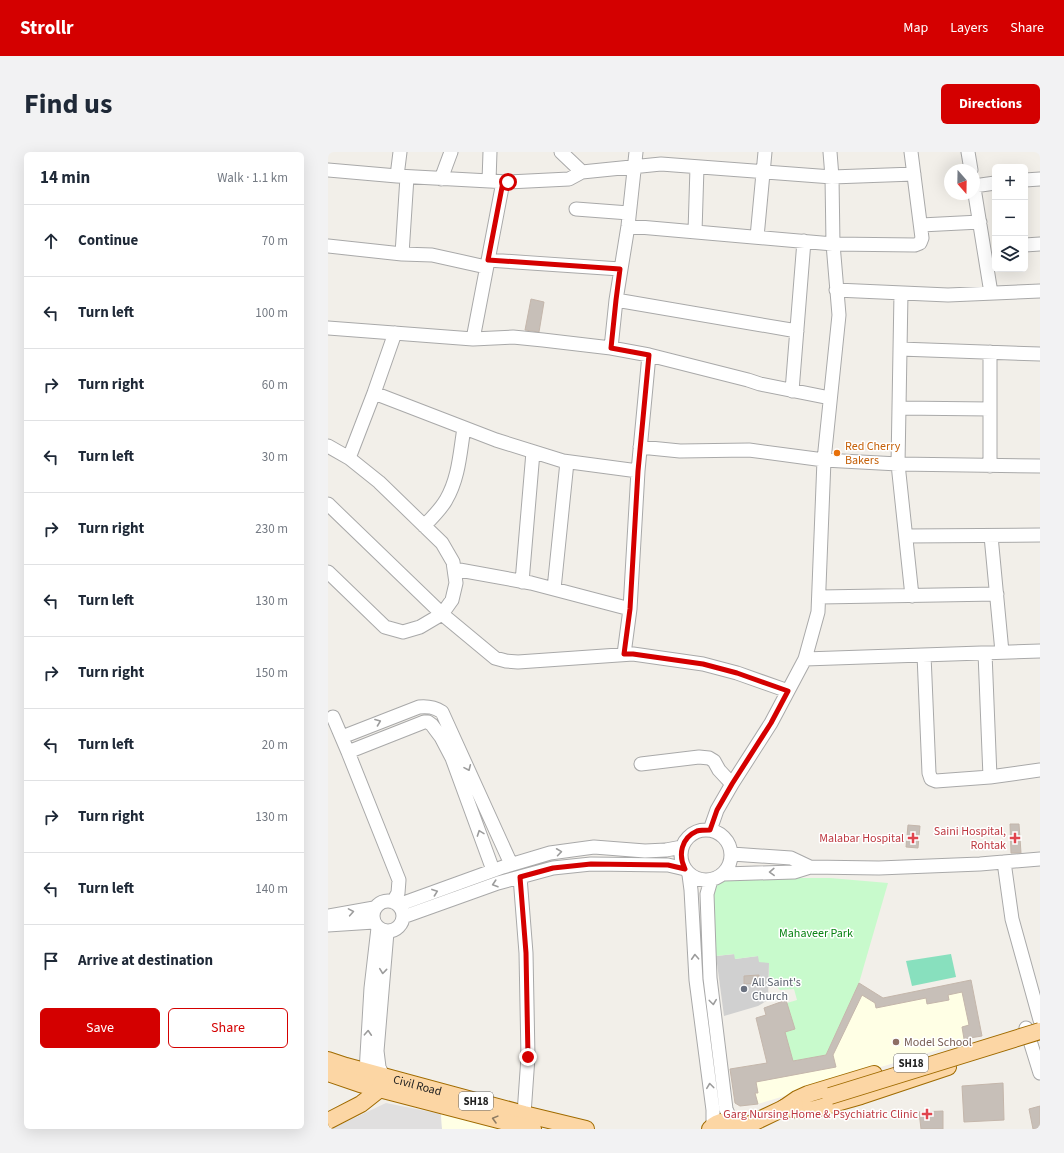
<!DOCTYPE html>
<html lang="en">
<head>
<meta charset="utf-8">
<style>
	:root { --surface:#fff; --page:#f2f2f3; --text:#1f2937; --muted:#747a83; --line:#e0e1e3; --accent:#d40000 }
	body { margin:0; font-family:"Source Sans 3",sans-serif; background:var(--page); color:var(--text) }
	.controls { position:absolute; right:12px; top:12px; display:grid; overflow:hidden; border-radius:6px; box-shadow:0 4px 16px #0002 }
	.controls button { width:36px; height:36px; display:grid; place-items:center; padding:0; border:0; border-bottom:1px solid var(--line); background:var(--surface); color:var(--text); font:20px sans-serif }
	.compass { position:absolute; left:616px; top:12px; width:36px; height:36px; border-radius:50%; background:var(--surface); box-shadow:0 4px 16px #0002; rotate:160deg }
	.stop { position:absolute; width:12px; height:12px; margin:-9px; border:3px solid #d40000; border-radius:50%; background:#fff }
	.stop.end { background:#d40000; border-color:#fff; box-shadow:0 1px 4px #0008 }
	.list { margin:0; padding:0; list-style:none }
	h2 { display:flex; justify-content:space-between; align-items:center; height:52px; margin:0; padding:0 16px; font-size:17px }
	h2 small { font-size:13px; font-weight:400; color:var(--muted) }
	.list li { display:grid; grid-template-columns:26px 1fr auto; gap:12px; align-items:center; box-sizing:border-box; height:72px; padding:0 16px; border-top:1px solid var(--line) }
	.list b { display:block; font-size:15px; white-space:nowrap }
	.list em { font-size:13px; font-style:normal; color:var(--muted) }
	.actions { display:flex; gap:8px; padding:12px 16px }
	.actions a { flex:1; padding:9px 0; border:1px solid var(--accent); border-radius:6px; text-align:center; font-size:14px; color:var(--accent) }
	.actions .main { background:var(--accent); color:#fff }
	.icon { flex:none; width:22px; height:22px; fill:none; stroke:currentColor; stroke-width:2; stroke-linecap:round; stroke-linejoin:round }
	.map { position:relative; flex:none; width:712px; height:977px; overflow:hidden; border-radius:6px }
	header { display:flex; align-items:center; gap:24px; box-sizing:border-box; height:56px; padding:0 20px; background:var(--accent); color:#fff }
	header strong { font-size:19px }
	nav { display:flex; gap:22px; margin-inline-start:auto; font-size:14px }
	.intro { display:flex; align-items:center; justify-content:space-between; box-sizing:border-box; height:96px; padding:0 24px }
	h1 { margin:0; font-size:28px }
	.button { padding:10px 18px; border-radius:6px; background:var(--accent); color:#fff; font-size:14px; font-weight:700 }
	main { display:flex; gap:24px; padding:0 24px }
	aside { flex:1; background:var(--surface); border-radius:6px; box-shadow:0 4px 16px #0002 }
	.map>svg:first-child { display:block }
	.residential { fill:#e0dfdf }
	.education { fill:#ffffe5 }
	.religious { fill:#d0d0d0 }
	.park { fill:#c8facc }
	.pitch { fill:#88e0be }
	.building { fill:#c7bfb8; stroke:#c4b6ab }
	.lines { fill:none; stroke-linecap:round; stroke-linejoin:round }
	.minor-casing { stroke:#a9a9a9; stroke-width:15 }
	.major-casing { stroke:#a06b00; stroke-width:18 }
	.minor { stroke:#fff; stroke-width:13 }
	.major { stroke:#fcd6a4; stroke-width:16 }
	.major-bridge-casing { stroke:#a06b00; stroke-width:18; stroke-linecap:butt }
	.major-bridge { stroke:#fcd6a4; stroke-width:16 }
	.oneway { stroke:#9c9c9c }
	.oneway2 { stroke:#8f7c63 }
	.route { stroke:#d40000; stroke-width:5 }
	.food-dot { fill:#e8710a; stroke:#fff; stroke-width:1.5 }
	.health-dot { fill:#e0444e; stroke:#fff; stroke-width:1.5 }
	.worship-dot { fill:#6b7280; stroke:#fff; stroke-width:1.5 }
	.education-dot { fill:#8d6e63; stroke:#fff; stroke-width:1.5 }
	.labels { text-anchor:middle; stroke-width:3; stroke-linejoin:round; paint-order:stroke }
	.shield { fill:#fff; stroke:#646464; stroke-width:1 }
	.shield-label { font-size:11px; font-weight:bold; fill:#222 }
	.food-label { font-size:12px; fill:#c56008; stroke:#fff; text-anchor:start }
	.health-label { font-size:12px; fill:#be3a42; stroke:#fff; text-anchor:end }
	.park-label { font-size:12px; fill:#0c8416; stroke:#fff }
	.worship-label { font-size:12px; fill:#5b616d; stroke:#fff; text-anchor:start }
	.education-label { font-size:12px; fill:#785e54; stroke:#fff; text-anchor:start }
	.street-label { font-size:12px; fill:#222; stroke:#fff }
</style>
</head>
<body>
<header>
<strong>Strollr</strong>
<nav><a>Map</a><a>Layers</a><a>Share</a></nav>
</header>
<div class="intro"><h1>Find us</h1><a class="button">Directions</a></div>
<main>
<aside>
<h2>14 min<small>Walk · 1.1 km</small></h2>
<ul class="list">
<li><svg class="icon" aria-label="ahead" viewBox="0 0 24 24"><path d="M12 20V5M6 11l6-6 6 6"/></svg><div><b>Continue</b></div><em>70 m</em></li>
<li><svg class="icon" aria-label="left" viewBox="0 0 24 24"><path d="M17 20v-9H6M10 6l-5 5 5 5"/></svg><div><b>Turn left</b></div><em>100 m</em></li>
<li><svg class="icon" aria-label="right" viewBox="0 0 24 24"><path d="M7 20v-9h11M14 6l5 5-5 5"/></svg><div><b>Turn right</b></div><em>60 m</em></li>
<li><svg class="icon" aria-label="left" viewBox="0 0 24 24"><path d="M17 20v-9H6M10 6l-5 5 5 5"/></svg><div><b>Turn left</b></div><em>30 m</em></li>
<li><svg class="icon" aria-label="right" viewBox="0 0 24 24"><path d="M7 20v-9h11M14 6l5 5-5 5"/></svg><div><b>Turn right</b></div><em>230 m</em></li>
<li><svg class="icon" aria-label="left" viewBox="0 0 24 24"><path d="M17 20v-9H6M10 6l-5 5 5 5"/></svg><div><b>Turn left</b></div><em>130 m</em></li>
<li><svg class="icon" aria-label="right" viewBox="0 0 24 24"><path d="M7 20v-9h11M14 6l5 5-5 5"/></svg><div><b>Turn right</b></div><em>150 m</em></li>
<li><svg class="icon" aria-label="left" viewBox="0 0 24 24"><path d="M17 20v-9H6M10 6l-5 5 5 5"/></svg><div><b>Turn left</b></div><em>20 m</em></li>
<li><svg class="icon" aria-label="right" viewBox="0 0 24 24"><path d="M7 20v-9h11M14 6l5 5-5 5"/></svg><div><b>Turn right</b></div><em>130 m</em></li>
<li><svg class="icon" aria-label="left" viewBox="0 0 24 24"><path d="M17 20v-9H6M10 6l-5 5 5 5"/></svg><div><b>Turn left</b></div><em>140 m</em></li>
<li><svg class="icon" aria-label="arrive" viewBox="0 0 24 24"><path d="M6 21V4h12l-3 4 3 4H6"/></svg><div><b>Arrive at destination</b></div></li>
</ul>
<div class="actions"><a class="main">Save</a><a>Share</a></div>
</aside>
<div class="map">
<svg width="712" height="977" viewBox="0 0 712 977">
	<rect width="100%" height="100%" fill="#f2efe9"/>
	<path class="residential" d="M 58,951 L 113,962 L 114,977 L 3,977 Z"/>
	<path class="education" d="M 643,828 L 654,884 L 636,887 L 626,893 L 430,952 L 412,954 L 407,951 L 402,917 L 426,913 L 426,916 L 498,903 L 531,831 L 555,846 Z
		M 113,962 L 176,977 L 114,977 Z"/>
	<path class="religious" d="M 407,802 L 407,807 L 430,804 L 441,811 L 440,848 L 430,854 L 396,864 L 388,804 Z"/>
	<path class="park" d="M 395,726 L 502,726 L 560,731 L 531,831 L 498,903 L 465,909 L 457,880 L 467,877 L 459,851 L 469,848 L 466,837 L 452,838 L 441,827 L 441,811 L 431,810 L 430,804 L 407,807 L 406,802 L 388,804 L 383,735 Z"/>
	<path class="pitch" d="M 623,802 L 628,825 L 584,834 L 578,809 Z"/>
	<path class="building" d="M 203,147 L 216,150 L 211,180 L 197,178 Z
		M 682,672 L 691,672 L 693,701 L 683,701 Z
		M 580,673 L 592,674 L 590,696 L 578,695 Z
		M 431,823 L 431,831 L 416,832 L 416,824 Z
		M 643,828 L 654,884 L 636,887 L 634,875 L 641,873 L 634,840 L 620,843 L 621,848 L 599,852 L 598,846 L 548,856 L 547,851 L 534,843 L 505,903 L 508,915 L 428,930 L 430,941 L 427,941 L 430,952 L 412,954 L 407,951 L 402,917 L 439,911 L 428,866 L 438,863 L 436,856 L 458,848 L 467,877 L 457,880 L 465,909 L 498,903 L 531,831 L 555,846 Z
		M 675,931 L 676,968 L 636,970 L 634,934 Z
		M 712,954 L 712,977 L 705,977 L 701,957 Z
		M 615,959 L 615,977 L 593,977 L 591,960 Z"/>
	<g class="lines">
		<defs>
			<path id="minor" d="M 233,0 L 254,20
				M 640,0 L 643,18
				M 0,18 L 69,24 L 180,30 L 241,27 L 254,20 L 333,12 L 504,25 L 586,22
				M 69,24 L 72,0
				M 113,27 L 123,0
				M 697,28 L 712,27
				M 161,29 L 162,0
				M 646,34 L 667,31
				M 646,36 L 663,141
				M 248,57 L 301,61
				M 593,73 L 652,70
				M 300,74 L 505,92 L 587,93 L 592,91 L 594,86 L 583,0
				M 367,80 L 369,15
				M 429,85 L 437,0
				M 697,93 L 712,92
				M 0,94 L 74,102 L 104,103 L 158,115
				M 74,102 L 79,25
				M 160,108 L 292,117
				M 508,138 L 620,143 L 712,139
				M 573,141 L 570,312 L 584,444
				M 288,148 L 469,179
				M 0,176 L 145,187 L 185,185 L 215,188 L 283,196 L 321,203 L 420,228 L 432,232 L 502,246
				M 145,187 L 175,30
				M 283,196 L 288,148 L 300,74 L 308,0
				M 572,197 L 712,202
				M 662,200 L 662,314
				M 464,239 L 476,89
				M 46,241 L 168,288 L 235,309 L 310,319
				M 571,256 L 662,257
				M 0,294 L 21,306 L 51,330 L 114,391 L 125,410 L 128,431 L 124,448 L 114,462 L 92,475 L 75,480 L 57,475 L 0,420
				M 312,295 L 352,299 L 421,298 L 496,308 L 570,312 L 712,314
				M 21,306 L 46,241 L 67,181
				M 0,352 L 114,462 L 167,506 L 178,509 L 190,510 L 305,502 L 375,512 L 409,521 L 460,539
				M 96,374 C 104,366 113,357 118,348 C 131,326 132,300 136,276
				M 578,384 L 712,383
				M 663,384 L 674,500
				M 126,417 L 203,431 L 302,457
				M 194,430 L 205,300
				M 226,437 L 239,310
				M 492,445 L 669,442
				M 657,501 L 662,625
				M 296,502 L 302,457 L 310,319 L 321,203
				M 596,503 L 601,621 L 603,627 L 608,629 L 662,625 L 712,618
				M 477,507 L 712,499
				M 5,565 L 20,600 L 71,728 L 70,741 L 65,750
				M 14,585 L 91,555 C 100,554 106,555 114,560 L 183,712
				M 20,600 L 96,570 L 100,570 L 104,573 L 113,585 L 124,606 L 165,718
				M 313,612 L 371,605 L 381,606 L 386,609 L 391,618 L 404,632
				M353 703a25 25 0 1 1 50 0a25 25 0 1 1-50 0Z
				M 382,678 L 389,658 L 404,632 L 443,571 L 477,507 L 490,460 L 496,308 L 511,163 L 505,92 L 504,25 L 502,0
				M 404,702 L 463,706 L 482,715
				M 676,710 L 684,767 L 712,868
				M 396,722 L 466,720 L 482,715 L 551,716 L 652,712 L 712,707
				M 361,723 L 363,738 L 368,828 L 385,958 L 385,973
				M 192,725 L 198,801 L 200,905 L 196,962
				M 383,728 L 379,742 L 382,826 L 398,957 L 401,964 L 406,972
				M45 764a15 15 0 1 1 30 0a15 15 0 1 1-30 0Z
				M 70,753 L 175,715 L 222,701 L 266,695 L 317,699 L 338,698 L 354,695
				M 0,764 L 46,756
				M 75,765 L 170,731 L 225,716 L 263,712 L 340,713 L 357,717
				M 0,773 L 46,770
				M 698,876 L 712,921
				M 38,920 L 43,836 L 50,776
				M 55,924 L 51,915 L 49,899 L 59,780"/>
			<g id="major">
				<path id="s1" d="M 0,908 L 18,914 L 196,962 L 258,977"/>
				<path d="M 0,921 L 32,932 L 205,977"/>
				<path d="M 456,956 L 469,947 L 480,942 L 546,922"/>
				<path d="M 456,956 L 473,958 L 487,957 L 533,944 L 620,915"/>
				<path d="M 0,969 L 33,952 L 52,937 L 53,931"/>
				<path d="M 382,977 C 391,967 402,968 412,977"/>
				<path d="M 412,977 L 456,956 L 467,953"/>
			</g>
		</defs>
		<use href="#minor" class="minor-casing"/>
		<use href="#major" class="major-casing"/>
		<use href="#minor" class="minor"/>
		<use href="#major" class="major"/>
		<defs>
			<path id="major-bridge" d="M 502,944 L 712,879"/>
		</defs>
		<use href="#major-bridge" class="major-bridge-casing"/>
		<use href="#major-bridge" class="major-bridge"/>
	</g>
	<defs><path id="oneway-chevron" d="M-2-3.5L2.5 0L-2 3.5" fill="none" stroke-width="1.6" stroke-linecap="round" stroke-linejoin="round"/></defs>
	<g class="oneway">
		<use href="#oneway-chevron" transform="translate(50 570) rotate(-21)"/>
		<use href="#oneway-chevron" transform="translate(140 616) rotate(66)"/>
		<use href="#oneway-chevron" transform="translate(152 681) rotate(-110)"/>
		<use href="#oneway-chevron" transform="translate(231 700) rotate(-8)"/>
		<use href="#oneway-chevron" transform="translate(444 720) rotate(178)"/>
		<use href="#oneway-chevron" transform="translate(167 732) rotate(162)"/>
		<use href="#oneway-chevron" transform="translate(107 740) rotate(-20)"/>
		<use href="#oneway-chevron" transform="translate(23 760) rotate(-10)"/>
		<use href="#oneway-chevron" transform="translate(367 805) rotate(-93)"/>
		<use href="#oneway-chevron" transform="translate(55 819) rotate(96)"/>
		<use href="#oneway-chevron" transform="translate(385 850) rotate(83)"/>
		<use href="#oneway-chevron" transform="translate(40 881) rotate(-87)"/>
		<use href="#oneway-chevron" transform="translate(382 934) rotate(-97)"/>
	</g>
	<use class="oneway2" href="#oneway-chevron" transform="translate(167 967) rotate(-165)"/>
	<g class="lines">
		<path class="route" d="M 180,30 L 175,30 L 160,108 L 292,117 L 288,148 L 283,196 L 321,203 L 310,319 L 302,457 L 296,502 L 305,502 L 375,512 L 409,521 L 460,539 L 443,571 L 404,632 L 389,658 L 382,678 C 378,678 373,678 369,679 C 353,686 350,703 357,717 L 340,713 L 263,712 L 225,716 L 192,725 L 198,801 L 200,905"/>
	</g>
	<circle class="food-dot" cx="509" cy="301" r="4"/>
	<g class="health-dot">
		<path d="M583 680h4v4h4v4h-4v4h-4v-4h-4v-4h4z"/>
		<path d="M685 680h4v4h4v4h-4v4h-4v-4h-4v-4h4z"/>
		<path d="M597 956h4v4h4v4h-4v4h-4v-4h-4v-4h4z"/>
	</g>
	<circle class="worship-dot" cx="416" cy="837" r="4"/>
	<circle class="education-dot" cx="568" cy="890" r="4"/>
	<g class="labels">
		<g class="shield">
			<rect x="566" y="902" width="34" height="18" rx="3"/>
			<rect x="131" y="940" width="34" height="18" rx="3"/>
		</g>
		<g class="shield-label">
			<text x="583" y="915">SH18</text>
			<text x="148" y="953">SH18</text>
		</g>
		<g class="food-label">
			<text x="517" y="298">Red Cherry<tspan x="517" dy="14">Bakers</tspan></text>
		</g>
		<g class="health-label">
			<text x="678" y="683">Saini Hospital,<tspan x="678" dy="14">Rohtak</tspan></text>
			<text x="576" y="690">Malabar Hospital</text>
			<text x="590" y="966">Garg Nursing Home &amp; Psychiatric Clinic</text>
		</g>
		<g class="park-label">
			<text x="488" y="785">Mahaveer Park</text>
		</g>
		<g class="worship-label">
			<text x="424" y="834">All Saint's<tspan x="424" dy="14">Church</tspan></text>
		</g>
		<g class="education-label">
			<text x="576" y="894">Model School</text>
		</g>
		<g class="street-label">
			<text dy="4" stroke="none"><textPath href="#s1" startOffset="93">Civil Road</textPath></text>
		</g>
	</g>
</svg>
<div class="controls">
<button>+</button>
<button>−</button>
<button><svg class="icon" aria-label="layers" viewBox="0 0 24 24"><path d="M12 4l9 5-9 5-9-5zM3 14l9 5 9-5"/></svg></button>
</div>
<svg class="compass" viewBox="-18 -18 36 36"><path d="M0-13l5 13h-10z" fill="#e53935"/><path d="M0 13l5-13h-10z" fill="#747a83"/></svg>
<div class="stop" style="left:180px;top:30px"></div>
<div class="stop end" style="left:200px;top:905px"></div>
</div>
</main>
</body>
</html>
